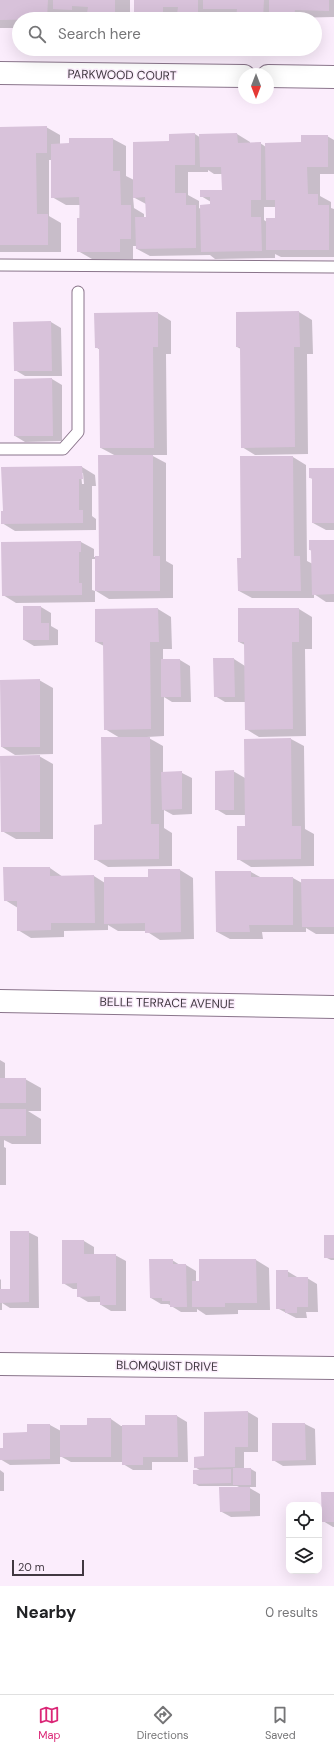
<!DOCTYPE html>
<html lang="en">
<head>
<meta charset="utf-8">
<style>
	:root { --surface:#fff; --page:#f2f2f2; --text:#202124; --muted:#757577; --line:#e0e0e0; --accent:#db2777 }
	body { margin:0; font-family:"DM Sans",sans-serif; background:var(--page); color:var(--text) }
	.controls { position:absolute; right:12px; bottom:12px; display:grid; overflow:hidden; border-radius:8px; box-shadow:0 4px 16px #0002 }
	.controls button { width:36px; height:36px; display:grid; place-items:center; padding:0; border:0; border-bottom:1px solid var(--line); background:var(--surface); color:var(--text); font:20px sans-serif }
	.compass { position:absolute; left:238px; top:68px; width:36px; height:36px; border-radius:50%; background:var(--surface); box-shadow:0 4px 16px #0002; rotate:180deg }
	.scale { position:absolute; left:12px; bottom:10px; width:72px; box-sizing:border-box; padding-left:4px; border:2px solid #413841; border-top:0; font-size:11px; line-height:14px; white-space:nowrap; color:#413841; -webkit-text-stroke:3px #fbedfc; paint-order:stroke }
	.list { margin:0; padding:0; list-style:none }
	h2 { display:flex; justify-content:space-between; align-items:center; height:52px; margin:0; padding:0 16px; font-size:17px }
	h2 small { font-size:13px; font-weight:400; color:var(--muted) }
	.icon { flex:none; width:22px; height:22px; fill:none; stroke:currentColor; stroke-width:2; stroke-linecap:round; stroke-linejoin:round }
	.map { position:relative; flex:none; width:334px; height:1586px; overflow:hidden }
	.search { position:absolute; background:var(--surface); box-shadow:0 4px 16px #0002; left:12px; right:12px; top:12px; height:44px; display:flex; align-items:center; gap:10px; box-sizing:border-box; padding:0 14px; border-radius:22px; color:var(--muted); font-size:15px }
	.sheet { height:108px; background:var(--surface) }
	nav { display:flex; justify-content:space-around; align-items:center; box-sizing:border-box; height:56px; border-top:1px solid var(--line); background:var(--surface); font-size:11px; color:var(--muted) }
	nav a { display:grid; justify-items:center; gap:2px }
	nav .on { color:var(--accent) }
	.map>svg:first-child { display:block }
	.shadow { fill:#0003; fill-rule:evenodd }
	.building { fill:#d8c2da }
	.lines { fill:none; stroke-linecap:round; stroke-linejoin:round }
	.lane-casing { stroke:#8a758b; stroke-width:13 }
	.street-casing { stroke:#8a758b; stroke-width:24 }
	.secondary-casing { stroke:#8a758b; stroke-width:24 }
	.lane { stroke:#fff; stroke-width:11 }
	.street { stroke:#fff; stroke-width:22 }
	.secondary { stroke:#fff; stroke-width:22 }
	.labels { text-anchor:middle; stroke-width:3; stroke-linejoin:round; paint-order:stroke }
	.street-label { font-size:12px; fill:#413841; stroke:#fbedfc }
</style>
</head>
<body>
<div class="map">
<svg width="334" height="1586" viewBox="0 0 334 1586">
	<rect width="100%" height="100%" fill="#fbedfc"/>
	<path class="shadow" d="M 0,0 L 130,0 L 130,19 L 100,19 L 92,14 L 87,14 L 87,18 L 69,18 L 62,14 L 62,19 L 19,19 L 19,28 L 0,28 Z
		M 135,0 L 334,0 L 334,17 L 240,19 L 237,16 L 217,16 L 213,13 L 213,19 L 188,19 L 178,15 L 178,19 L 144,19 L 135,14 Z
		M 46,127 L 60,135 L 60,144 L 70,144 L 70,139 L 113,139 L 126,146 L 126,176 L 134,180 L 170,142 L 195,134 L 201,138 L 237,134 L 250,142 L 250,144 L 260,143 L 266,147 L 302,143 L 327,136 L 334,140 L 334,174 L 320,174 L 320,196 L 331,202 L 331,208 L 334,209 L 334,257 L 281,257 L 275,254 L 275,258 L 215,259 L 210,255 L 150,256 L 137,249 L 137,246 L 133,246 L 133,259 L 92,259 L 78,251 L 80,205 L 66,205 L 52,197 L 52,160 L 49,160 L 49,216 L 61,223 L 61,252 L 0,252 L 0,128 ZM 208,170 L 214,174 L 223,174 L 223,191 L 201,196 L 211,202 L 211,205 L 201,209 L 199,208 L 199,201 L 188,195 L 188,172 L 208,172 ZM 133,197 L 146,204 L 147,218 L 144,218 L 144,214 L 134,208 ZM 264,207 L 276,207 L 276,219 L 267,222 L 264,220 Z
		M 299,312 L 312,320 L 313,354 L 307,354 L 308,454 L 255,455 L 242,447 L 241,349 L 237,347 L 237,313 Z
		M 158,313 L 171,321 L 171,354 L 166,354 L 167,455 L 151,455 L 166,463 L 166,561 L 173,565 L 173,598 L 109,599 L 96,591 L 96,559 L 92,559 L 92,590 L 95,591 L 95,602 L 16,603 L 3,595 L 81,542 L 94,549 L 94,557 L 100,557 L 116,456 L 101,448 L 100,350 L 96,347 Z
		M 51,322 L 61,328 L 62,376 L 25,376 L 15,370 L 14,323 Z
		M 52,379 L 62,385 L 62,441 L 25,442 L 15,436 Z
		M 241,457 L 293,457 L 306,465 L 307,561 L 313,564 L 312,551 L 310,550 L 334,541 L 334,602 L 326,602 L 314,594 L 314,598 L 252,598 L 239,591 L 242,559 Z
		M 82,467 L 95,475 L 96,486 L 92,486 L 92,516 L 96,519 L 96,530 L 15,531 L 2,523 ZM 81,473 L 83,473 L 84,484 L 82,484 Z
		M 334,469 L 334,530 L 326,530 L 313,523 L 313,479 L 310,478 Z
		M 24,607 L 41,607 L 51,613 L 51,626 L 58,630 L 58,645 L 34,646 L 24,640 Z
		M 158,609 L 171,617 L 172,649 L 163,649 L 163,660 L 180,660 L 190,666 L 191,702 L 172,702 L 164,697 L 164,736 L 147,737 L 163,746 L 163,773 L 182,773 L 192,778 L 192,814 L 173,815 L 164,810 L 164,828 L 172,833 L 172,866 L 108,867 L 95,859 L 120,738 L 105,729 L 104,646 L 96,642 L 96,610 Z
		M 299,609 L 312,617 L 312,649 L 305,649 L 306,736 L 259,737 L 246,729 L 246,702 L 225,702 L 215,696 L 234,659 L 245,666 L 245,645 L 239,642 Z
		M 39,680 L 53,688 L 53,754 L 15,755 L 2,747 Z
		M 291,739 L 304,746 L 305,829 L 314,834 L 314,866 L 251,867 L 238,859 L 246,827 L 246,815 L 226,815 L 216,809 L 233,771 L 245,778 Z
		M 39,756 L 53,764 L 53,839 L 16,839 L 2,831 Z
		M 50,868 L 63,877 L 94,876 L 105,883 L 149,878 L 180,870 L 193,878 L 194,939 L 160,940 L 146,931 L 118,931 L 108,925 L 108,930 L 64,931 L 64,937 L 31,938 L 18,930 L 18,908 L 5,900 Z
		M 251,872 L 262,878 L 293,878 L 302,883 L 334,880 L 334,934 L 316,934 L 306,928 L 306,932 L 262,932 L 263,939 L 230,939 L 217,932 Z
		M 0,1060 L 5,1063 L 5,1079 L 25,1079 L 41,1088 L 41,1111 L 28,1111 L 41,1119 L 41,1144 L 12,1144 L 4,1140 L 4,1147 L 6,1148 L 6,1185 L 0,1185 Z
		M 28,1232 L 38,1237 L 39,1308 L 10,1308 L 2,1303 L 2,1310 L 0,1310 L 0,1279 L 1,1280 L 1,1290 L 11,1290 Z
		M 334,1236 L 334,1260 L 331,1260 L 325,1257 Z
		M 84,1241 L 94,1247 L 94,1255 L 115,1255 L 126,1261 L 126,1311 L 111,1311 L 101,1305 L 101,1302 L 88,1302 L 78,1296 L 78,1289 L 73,1289 L 63,1283 Z
		M 172,1260 L 180,1265 L 186,1265 L 196,1271 L 196,1282 L 200,1282 L 200,1260 L 256,1260 L 269,1268 L 270,1310 L 238,1310 L 238,1314 L 206,1315 L 197,1309 L 197,1312 L 181,1312 L 168,1304 L 161,1304 L 151,1298 Z
		M 287,1271 L 297,1277 L 297,1278 L 307,1278 L 317,1284 L 318,1312 L 306,1312 L 307,1318 L 296,1318 L 277,1308 Z
		M 248,1412 L 258,1418 L 258,1452 L 244,1452 L 244,1469 L 251,1469 L 256,1472 L 256,1487 L 248,1487 L 260,1494 L 260,1516 L 231,1517 L 220,1511 L 241,1488 L 237,1486 L 199,1486 L 194,1483 L 201,1471 L 195,1467 Z
		M 177,1416 L 187,1422 L 188,1462 L 152,1462 L 152,1470 L 133,1470 L 123,1464 L 123,1462 L 71,1462 L 60,1456 L 60,1464 L 10,1465 L 0,1459 L 4,1449 L 28,1433 L 50,1425 L 61,1431 L 111,1419 L 121,1426 L 146,1426 Z
		M 305,1424 L 315,1429 L 316,1465 L 283,1466 L 273,1460 Z
		M 0,1470 L 4,1473 L 4,1491 L 0,1491 Z
		M 334,1493 L 334,1527 L 333,1527 L 323,1521 Z"/>
	<path class="building" d="M 0,0 L 48,0 L 47,19 L 0,20 Z
		M 53,0 L 115,0 L 115,14 L 87,13 L 88,7 L 72,6 L 72,10 L 53,9 Z
		M 134,0 L 198,0 L 198,15 L 177,14 L 178,7 L 163,7 L 163,15 L 134,14 Z
		M 203,0 L 264,0 L 263,19 L 236,18 L 237,9 L 203,9 Z
		M 269,0 L 329,0 L 329,11 L 295,10 L 294,19 L 269,18 Z
		M 47,126 L 47,153 L 36,153 L 37,214 L 48,214 L 48,245 L 0,245 L 0,127 Z
		M 195,133 L 195,165 L 175,165 L 175,193 L 186,193 L 186,205 L 196,205 L 196,248 L 136,249 L 135,217 L 146,217 L 145,197 L 133,198 L 133,142 L 169,141 L 169,134 Z
		M 237,133 L 238,143 L 261,142 L 261,200 L 251,200 L 251,217 L 261,217 L 262,251 L 201,252 L 200,205 L 210,204 L 210,197 L 200,197 L 200,190 L 222,190 L 221,167 L 200,167 L 199,134 Z
		M 301,135 L 328,135 L 328,167 L 307,167 L 308,194 L 318,194 L 318,205 L 329,205 L 329,250 L 266,250 L 266,218 L 275,218 L 275,200 L 266,200 L 265,143 L 301,142 Z
		M 69,138 L 113,138 L 113,171 L 120,171 L 121,205 L 131,205 L 131,239 L 120,239 L 120,252 L 77,252 L 77,218 L 80,218 L 79,197 L 51,198 L 51,144 L 69,143 Z
		M 299,311 L 300,347 L 294,347 L 295,447 L 241,448 L 240,347 L 236,347 L 236,312 Z
		M 158,312 L 158,347 L 153,347 L 154,448 L 100,448 L 99,348 L 95,348 L 94,313 Z
		M 51,321 L 52,371 L 14,371 L 13,322 Z
		M 52,378 L 53,436 L 14,436 L 14,379 Z
		M 98,455 L 153,455 L 153,556 L 160,556 L 160,591 L 95,591 L 95,556 L 99,556 Z
		M 240,456 L 293,456 L 294,556 L 300,556 L 301,591 L 238,591 L 237,558 L 241,558 Z
		M 82,466 L 83,479 L 79,479 L 79,510 L 83,510 L 83,523 L 1,524 L 1,511 L 3,511 L 1,467 Z
		M 309,468 L 334,468 L 334,523 L 312,523 L 312,478 L 309,478 Z
		M 309,540 L 334,540 L 334,594 L 312,595 L 311,550 L 309,550 Z
		M 81,541 L 81,552 L 79,552 L 79,583 L 82,583 L 82,595 L 2,596 L 1,542 Z
		M 23,606 L 41,606 L 41,623 L 49,623 L 49,640 L 23,640 Z
		M 158,608 L 159,642 L 150,642 L 151,729 L 104,730 L 103,642 L 95,642 L 95,609 Z
		M 238,608 L 299,608 L 299,642 L 292,642 L 293,729 L 245,730 L 244,642 L 238,642 Z
		M 213,658 L 234,658 L 235,697 L 214,697 Z
		M 161,659 L 180,659 L 181,697 L 161,697 Z
		M 40,679 L 40,747 L 1,747 L 0,680 Z
		M 101,737 L 150,737 L 151,824 L 159,824 L 159,859 L 94,860 L 94,825 L 102,824 Z
		M 291,738 L 292,826 L 301,826 L 301,859 L 237,860 L 237,826 L 245,826 L 244,739 Z
		M 40,755 L 40,832 L 1,832 L 0,756 Z
		M 234,770 L 234,810 L 215,810 L 215,771 Z
		M 182,771 L 182,809 L 162,810 L 161,772 Z
		M 3,867 L 50,867 L 50,876 L 94,875 L 95,923 L 51,923 L 51,930 L 17,931 L 17,901 L 4,901 Z
		M 148,869 L 180,869 L 181,932 L 145,933 L 145,923 L 104,924 L 104,877 L 148,877 Z
		M 215,871 L 251,871 L 251,877 L 293,877 L 293,925 L 249,925 L 250,932 L 216,932 Z
		M 301,879 L 334,879 L 334,927 L 302,927 Z
		M 0,1078 L 26,1078 L 26,1103 L 0,1103 Z
		M 0,1109 L 26,1109 L 26,1136 L 0,1136 Z
		M 10,1231 L 29,1231 L 29,1302 L 0,1303 L 0,1289 L 10,1289 Z
		M 324,1235 L 334,1235 L 334,1258 L 324,1258 Z
		M 62,1240 L 84,1240 L 84,1254 L 116,1254 L 116,1305 L 100,1305 L 100,1296 L 77,1297 L 77,1283 L 62,1284 Z
		M 149,1259 L 173,1259 L 173,1264 L 186,1264 L 187,1307 L 170,1307 L 170,1301 L 162,1301 L 162,1298 L 150,1298 Z
		M 199,1259 L 256,1259 L 257,1303 L 225,1303 L 225,1307 L 192,1307 L 192,1281 L 199,1281 Z
		M 276,1270 L 288,1270 L 288,1277 L 308,1277 L 308,1307 L 297,1307 L 297,1313 L 285,1313 L 285,1309 L 276,1309 Z
		M 248,1411 L 248,1447 L 235,1447 L 235,1467 L 194,1468 L 194,1457 L 204,1456 L 204,1412 Z
		M 145,1415 L 177,1415 L 178,1457 L 143,1457 L 143,1465 L 122,1465 L 122,1425 L 145,1425 Z
		M 87,1418 L 111,1418 L 111,1457 L 60,1457 L 60,1425 L 87,1425 Z
		M 272,1423 L 305,1423 L 306,1460 L 272,1461 Z
		M 27,1424 L 50,1424 L 50,1459 L 0,1460 L 0,1448 L 3,1448 L 3,1433 L 27,1432 Z
		M 233,1468 L 251,1468 L 251,1485 L 233,1485 Z
		M 231,1469 L 231,1483 L 193,1484 L 193,1470 Z
		M 219,1487 L 250,1487 L 250,1511 L 220,1512 Z
		M 321,1492 L 334,1492 L 334,1522 L 322,1522 Z"/>
	<g class="lines">
		<defs>
			<path id="lane" d="M 0,265 L 334,267
				M 0,449 L 63,449 L 78,432 L 78,292"/>
			<path id="street" d="M 0,73 L 244,76
				M 268,76 L 334,77
				M 0,1364 L 334,1368"/>
			<path id="secondary" d="M 0,1001 L 334,1007"/>
		</defs>
		<use href="#lane" class="lane-casing"/>
		<use href="#street" class="street-casing"/>
		<use href="#secondary" class="secondary-casing"/>
		<use href="#lane" class="lane"/>
		<use href="#street" class="street"/>
		<use href="#secondary" class="secondary"/>
	</g>
	<g class="labels">
		<g class="street-label">
			<text transform="translate(122 75) rotate(1)" y="4">PARKWOOD COURT</text>
			<text transform="translate(167 1003) rotate(1)" y="4">BELLE TERRACE AVENUE</text>
			<text transform="translate(167 1366) rotate(1)" y="4">BLOMQUIST DRIVE</text>
		</g>
	</g>
</svg>
<div class="controls">
<button><svg class="icon" aria-label="locate" viewBox="0 0 24 24"><circle cx="12" cy="12" r="6"/><path d="M12 2v4M12 18v4M2 12h4M18 12h4"/></svg></button>
<button><svg class="icon" aria-label="layers" viewBox="0 0 24 24"><path d="M12 4l9 5-9 5-9-5zM3 14l9 5 9-5"/></svg></button>
</div>
<svg class="compass" viewBox="-18 -18 36 36"><path d="M0-13l5 13h-10z" fill="#e53935"/><path d="M0 13l5-13h-10z" fill="#757577"/></svg>
<div class="scale">20 m</div>
<div class="search"><svg class="icon" aria-label="search" viewBox="0 0 24 24"><circle cx="10" cy="10" r="6"/><path d="M15 15l6 6"/></svg>Search here</div>
</div>
<section class="sheet">
<h2>Nearby<small>0 results</small></h2>
<ul class="list">
</ul>
</section>
<nav>
<a class="on"><svg class="icon" aria-label="map" viewBox="0 0 24 24"><path d="M3 6l6-2 6 2 6-2v14l-6 2-6-2-6 2zM9 4v14M15 6v14"/></svg>Map</a>
<a><svg class="icon" aria-label="directions" viewBox="0 0 24 24"><path d="M12 3l9 9-9 9-9-9zM9 14v-3h6M13 9l2 2-2 2"/></svg>Directions</a>
<a><svg class="icon" aria-label="saved" viewBox="0 0 24 24"><path d="M7 4h10v16l-5-4-5 4z"/></svg>Saved</a>
</nav>
</body>
</html>
